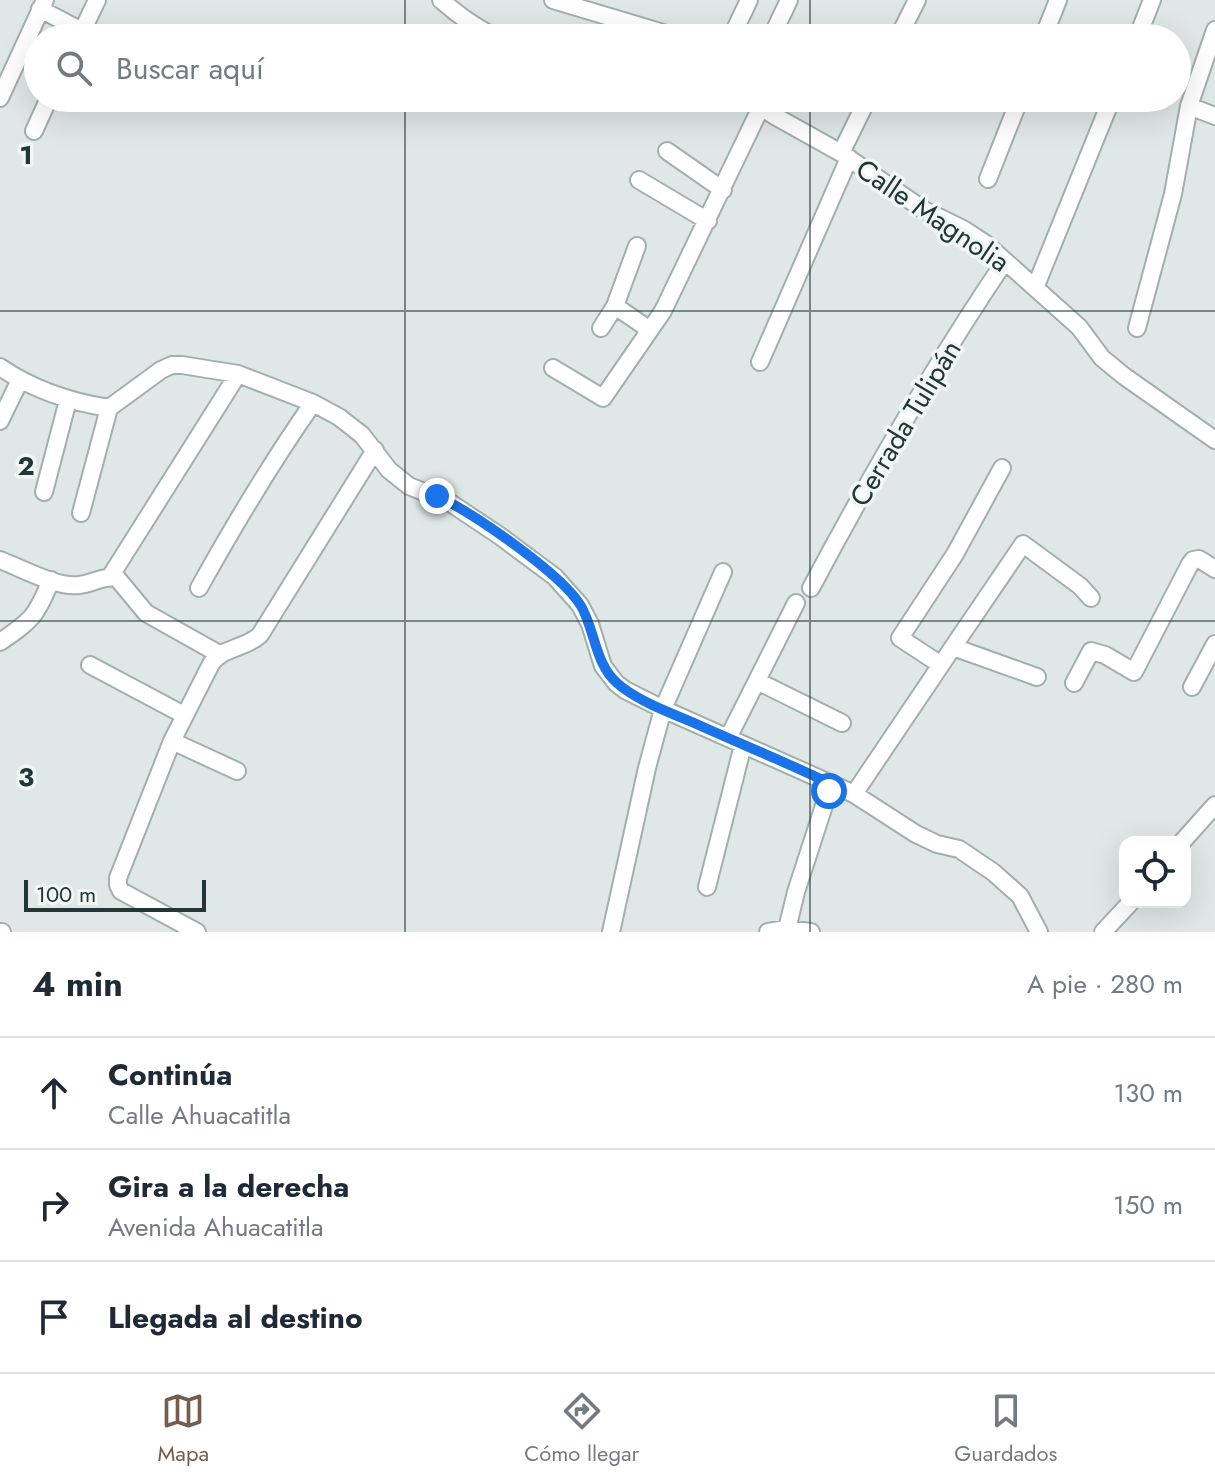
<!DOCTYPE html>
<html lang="es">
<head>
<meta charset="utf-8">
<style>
	:root { --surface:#fff; --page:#f6f6f7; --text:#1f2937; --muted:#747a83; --line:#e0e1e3; --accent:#765d4b }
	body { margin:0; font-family:Jost,sans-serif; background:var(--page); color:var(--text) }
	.controls { position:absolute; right:24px; bottom:24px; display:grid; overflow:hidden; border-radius:16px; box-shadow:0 8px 32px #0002 }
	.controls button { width:72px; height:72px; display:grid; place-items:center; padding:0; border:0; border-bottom:2px solid var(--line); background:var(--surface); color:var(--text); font:40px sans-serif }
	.scale { position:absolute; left:24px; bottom:20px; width:182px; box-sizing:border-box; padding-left:8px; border:4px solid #223635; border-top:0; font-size:22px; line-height:28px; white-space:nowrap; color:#223635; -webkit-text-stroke:6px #eff6f4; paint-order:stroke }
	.stop { position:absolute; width:24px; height:24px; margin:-18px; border:6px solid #1a73e8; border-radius:50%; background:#fff }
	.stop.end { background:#1a73e8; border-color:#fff; box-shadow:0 2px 8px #0008 }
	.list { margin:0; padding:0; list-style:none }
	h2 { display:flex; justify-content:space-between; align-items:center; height:104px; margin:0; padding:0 32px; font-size:34px }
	h2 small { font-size:26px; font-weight:400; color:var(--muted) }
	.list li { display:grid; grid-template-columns:52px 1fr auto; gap:24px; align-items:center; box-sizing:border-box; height:112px; padding:0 32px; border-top:2px solid var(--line) }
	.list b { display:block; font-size:30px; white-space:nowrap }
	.list p { margin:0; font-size:26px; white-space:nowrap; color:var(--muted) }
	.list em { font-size:26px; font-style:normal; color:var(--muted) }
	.icon { flex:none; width:44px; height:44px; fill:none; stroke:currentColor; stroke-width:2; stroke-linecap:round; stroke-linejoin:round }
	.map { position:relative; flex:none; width:1215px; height:932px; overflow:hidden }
	.search { position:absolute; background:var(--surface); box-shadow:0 8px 32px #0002; left:24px; right:24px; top:24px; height:88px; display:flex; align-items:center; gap:20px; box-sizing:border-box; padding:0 28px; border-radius:44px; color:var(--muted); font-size:30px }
	.sheet { height:440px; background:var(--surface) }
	nav { display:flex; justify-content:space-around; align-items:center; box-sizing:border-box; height:112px; border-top:2px solid var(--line); background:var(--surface); font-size:22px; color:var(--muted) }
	nav a { display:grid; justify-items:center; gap:4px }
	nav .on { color:var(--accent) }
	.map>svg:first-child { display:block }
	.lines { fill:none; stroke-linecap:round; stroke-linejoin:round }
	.minor-casing { stroke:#a3afad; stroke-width:20 }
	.minor { stroke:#fff; stroke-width:16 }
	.route { stroke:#1a73e8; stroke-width:10 }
	.grid { fill:none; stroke:#223635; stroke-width:2; stroke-opacity:0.55 }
	.labels { text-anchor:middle; stroke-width:7; stroke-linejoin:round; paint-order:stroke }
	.street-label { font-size:28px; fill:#223635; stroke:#eff6f4 }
	.grid-label { font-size:26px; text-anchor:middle; font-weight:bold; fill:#223635; stroke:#eff6f4; stroke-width:7; stroke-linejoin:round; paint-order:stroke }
</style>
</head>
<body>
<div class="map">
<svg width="1215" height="932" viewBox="0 0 1215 932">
	<rect width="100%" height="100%" fill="#dfe8e6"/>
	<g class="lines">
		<defs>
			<path id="minor" d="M 441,0 C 458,15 476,28 497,38
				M 553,0 L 680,38
				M 40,9 L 82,31
				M 79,38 L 97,0
				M 731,38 L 749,0
				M 771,38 L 789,0
				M 898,38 L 917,0
				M 1043,38 L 1058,0
				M 1137,38 L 1152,0
				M 0,98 L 45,0
				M 750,98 L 773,115 L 841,153 L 924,210 L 963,229 L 986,244 L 1079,327 L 1102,358 L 1124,376 L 1215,440
				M 1189,106 L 1215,116
				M 34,131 L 49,98
				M 667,151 L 723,190
				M 841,153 L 868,98
				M 988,179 L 1020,98
				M 639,180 L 708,221
				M 1035,288 L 1112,98
				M 615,306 L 650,330
				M 601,328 L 615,306 L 637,246
				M 1137,328 L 1173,194 L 1189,106 L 1215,30
				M 760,362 L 849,158
				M 0,367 C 32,389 71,402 109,408 L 161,370 L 172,365 L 182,365 L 238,374 L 313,403 L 339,417 L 362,435 L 389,470 L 409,486 L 449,502 L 500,536 L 555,577 L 580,605 L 590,624 L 603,666 L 616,683 L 625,690 L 663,709 L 854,794 L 916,834 L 937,844 L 959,849 L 993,872 L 1020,896 L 1039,932
				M 553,368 L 603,398 L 663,311 L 761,107
				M 0,421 L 20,380
				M 44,492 L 68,400
				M 81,513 L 109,408
				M 0,560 C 21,568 57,588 79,585 C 92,584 104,575 117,578 L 146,613 L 219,654
				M 110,577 L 238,374
				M 199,588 C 234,525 271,463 313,403
				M 811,588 C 870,477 934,366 1005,261
				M 0,642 C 32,620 36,617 51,580
				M 953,647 L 1023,544 L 1080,586 L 1091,598
				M 90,665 L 184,715
				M 941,665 L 900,638 L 955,554 L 1002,468
				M 757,681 L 842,723
				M 1074,683 L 1091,651 L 1105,655 L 1134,672 L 1190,564 L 1193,560 L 1199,559 L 1215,569
				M 1192,687 L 1215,644
				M 728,738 L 796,603
				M 172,741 L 237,771
				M 854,794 L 953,647 L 1037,677
				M 1182,842 L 1215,805
				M 707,887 L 743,745
				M 787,929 L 796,892 L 831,784
				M 0,932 L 2,932
				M 197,932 L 121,891 L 118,885 L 118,878 L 172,741 L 211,664 C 222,647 245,649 260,635 L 375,450
				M 611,932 L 647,768 L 663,709 L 723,572
				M 768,932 L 787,929 L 811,932
				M 1103,932 L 1131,902"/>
		</defs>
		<use href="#minor" class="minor-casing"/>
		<use href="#minor" class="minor"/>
	</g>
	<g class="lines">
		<path class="route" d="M 437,496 C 473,513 561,573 581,606 C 595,630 595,664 617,683 C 636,700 668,712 692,722 C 738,743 786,762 831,784 L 829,791"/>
	</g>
	<path class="grid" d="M 405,0 L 405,38M 810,0 L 810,38M 405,98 L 405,932M 810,98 L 810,932M 0,311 L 1215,311M 0,621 L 1215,621"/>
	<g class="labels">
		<g class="street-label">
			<text transform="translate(933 215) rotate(34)" y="10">Calle Magnolia</text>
			<text transform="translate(905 423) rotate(-59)" y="10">Cerrada Tulipán</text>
		</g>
	</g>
	<g class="grid-label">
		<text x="26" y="164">1</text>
		<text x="26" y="475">2</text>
		<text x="26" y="786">3</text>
	</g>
</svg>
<div class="controls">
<button><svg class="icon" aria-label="locate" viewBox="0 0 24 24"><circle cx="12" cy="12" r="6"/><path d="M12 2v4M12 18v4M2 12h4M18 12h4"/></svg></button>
</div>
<div class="scale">100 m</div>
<div class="stop" style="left:829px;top:791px"></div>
<div class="stop end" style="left:437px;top:496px"></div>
<div class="search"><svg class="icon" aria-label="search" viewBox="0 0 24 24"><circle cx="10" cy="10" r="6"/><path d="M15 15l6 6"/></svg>Buscar aquí</div>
</div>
<section class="sheet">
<h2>4 min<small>A pie · 280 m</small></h2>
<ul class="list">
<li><svg class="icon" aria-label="ahead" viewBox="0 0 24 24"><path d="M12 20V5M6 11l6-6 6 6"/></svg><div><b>Continúa</b><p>Calle Ahuacatitla</p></div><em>130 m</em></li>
<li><svg class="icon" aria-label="right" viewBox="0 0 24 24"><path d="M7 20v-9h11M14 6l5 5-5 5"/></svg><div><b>Gira a la derecha</b><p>Avenida Ahuacatitla</p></div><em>150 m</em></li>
<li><svg class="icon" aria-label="arrive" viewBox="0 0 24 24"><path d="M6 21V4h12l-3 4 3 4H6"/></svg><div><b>Llegada al destino</b></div></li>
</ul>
</section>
<nav>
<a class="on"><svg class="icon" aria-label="map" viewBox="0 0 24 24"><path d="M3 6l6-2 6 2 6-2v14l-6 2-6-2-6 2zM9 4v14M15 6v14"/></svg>Mapa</a>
<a><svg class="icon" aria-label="directions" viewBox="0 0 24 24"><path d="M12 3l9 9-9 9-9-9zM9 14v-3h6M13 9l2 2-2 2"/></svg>Cómo llegar</a>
<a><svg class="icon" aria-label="saved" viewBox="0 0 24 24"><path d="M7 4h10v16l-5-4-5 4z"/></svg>Guardados</a>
</nav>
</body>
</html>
